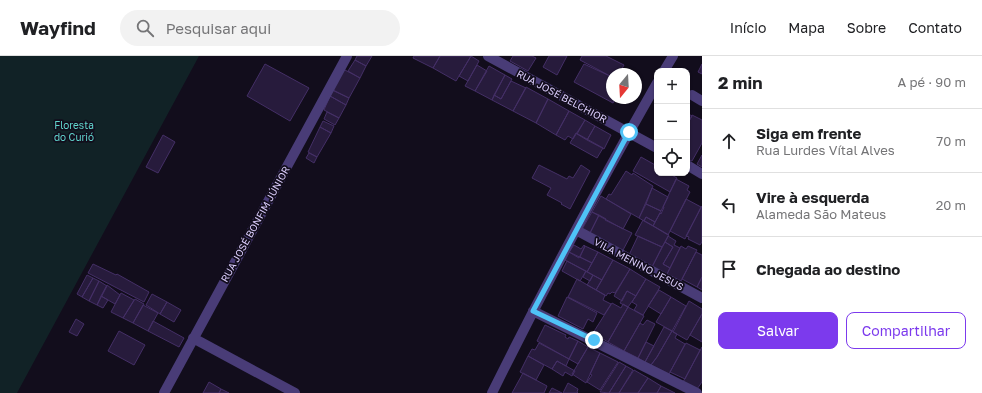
<!DOCTYPE html>
<html lang="pt">
<head>
<meta charset="utf-8">
<style>
	:root { --surface:#fff; --page:#f2f2f2; --text:#202124; --muted:#757577; --line:#e0e0e0; --accent:#7c3aed }
	body { margin:0; font-family:"Golos Text",sans-serif; background:var(--page); color:var(--text) }
	.controls { position:absolute; right:12px; top:12px; display:grid; overflow:hidden; border-radius:8px; box-shadow:0 1px 3px #0004 }
	.controls button { width:36px; height:36px; display:grid; place-items:center; padding:0; border:0; border-bottom:1px solid var(--line); background:var(--surface); color:var(--text); font:20px sans-serif }
	.compass { position:absolute; left:606px; top:12px; width:36px; height:36px; border-radius:50%; background:var(--surface); box-shadow:0 1px 3px #0004; rotate:198deg }
	.stop { position:absolute; width:12px; height:12px; margin:-9px; border:3px solid #4fc3f7; border-radius:50%; background:#fff }
	.stop.end { background:#4fc3f7; border-color:#fff; box-shadow:0 1px 4px #0008 }
	.list { margin:0; padding:0; list-style:none }
	h2 { display:flex; justify-content:space-between; align-items:center; height:52px; margin:0; padding:0 16px; font-size:17px }
	h2 small { font-size:13px; font-weight:400; color:var(--muted) }
	.list li { display:grid; grid-template-columns:26px 1fr auto; gap:12px; align-items:center; box-sizing:border-box; height:64px; padding:0 16px; border-top:1px solid var(--line) }
	.list b { display:block; font-size:15px; white-space:nowrap }
	.list p { margin:0; font-size:13px; white-space:nowrap; color:var(--muted) }
	.list em { font-size:13px; font-style:normal; color:var(--muted) }
	.actions { display:flex; gap:8px; padding:12px 16px }
	.actions a { flex:1; padding:9px 0; border:1px solid var(--accent); border-radius:8px; text-align:center; font-size:14px; color:var(--accent) }
	.actions .main { background:var(--accent); color:#fff }
	.icon { flex:none; width:22px; height:22px; fill:none; stroke:currentColor; stroke-width:2; stroke-linecap:round; stroke-linejoin:round }
	.map { position:relative; flex:none; width:702px; height:337px; overflow:hidden }
	header { display:flex; align-items:center; gap:24px; box-sizing:border-box; height:56px; padding:0 20px; background:var(--surface); border-bottom:1px solid var(--line) }
	header strong { font-size:19px }
	nav { display:flex; gap:22px; margin-inline-start:auto; font-size:14px }
	.search { width:280px; height:36px; background:var(--page); display:flex; align-items:center; gap:10px; box-sizing:border-box; padding:0 14px; border-radius:22px; color:var(--muted); font-size:15px }
	main { display:flex }
	aside { flex:1; background:var(--surface) }
	.map>svg:first-child { display:block }
	.green { fill:#112226 }
	.building { fill:#271b3c; stroke:#442f66 }
	.lines { fill:none; stroke-linecap:round; stroke-linejoin:round }
	.street { stroke:#493c77; stroke-width:10 }
	.route { stroke:#4fc3f7; stroke-width:5 }
	.labels { text-anchor:middle; stroke-width:3.5; stroke-linejoin:round; paint-order:stroke }
	.street-label { font-size:10px; fill:#daccfb; stroke:#120d1c }
	.park-label { font-size:10px; fill:#60d4cc; stroke:#120d1c }
</style>
</head>
<body>
<header>
<strong>Wayfind</strong>
<div class="search"><svg class="icon" aria-label="search" viewBox="0 0 24 24"><circle cx="10" cy="10" r="6"/><path d="M15 15l6 6"/></svg>Pesquisar aqui</div>
<nav><a>Início</a><a>Mapa</a><a>Sobre</a><a>Contato</a></nav>
</header>
<main>
<div class="map">
<svg width="702" height="337" viewBox="0 0 702 337">
	<rect width="100%" height="100%" fill="#120d1c"/>
	<path class="green" d="M 0,0 L 199,0 L 17,337 L 0,337 Z"/>
	<path class="building" d="M 357,0 L 372,0 L 366,10 L 355,4 Z
		M 414,0 L 440,0 L 433,12 L 413,2 Z
		M 440,0 L 471,0 L 456,25 L 433,12 Z
		M 471,0 L 479,5 L 468,25 L 459,20 Z
		M 513,0 L 532,0 L 536,2 L 528,15 L 510,5 Z
		M 549,0 L 567,0 L 557,19 L 543,11 Z
		M 582,0 L 606,0 L 624,9 L 619,18 L 612,18 L 612,21 L 580,4 Z
		M 355,4 L 366,10 L 360,22 L 348,15 Z
		M 265,8 L 309,32 L 290,65 L 247,40 Z
		M 584,8 L 612,21 L 612,42 L 616,42 L 613,47 L 574,26 Z
		M 702,8 L 702,18 L 698,16 Z
		M 477,9 L 487,15 L 475,35 L 465,30 Z
		M 489,10 L 505,19 L 492,44 L 475,35 Z
		M 343,13 L 360,22 L 349,42 L 332,34 Z
		M 505,19 L 512,23 L 501,43 L 494,39 Z
		M 511,25 L 526,32 L 513,55 L 492,44 L 494,39 L 501,43 Z
		M 526,31 L 548,43 L 536,67 L 513,55 Z
		M 333,34 L 349,42 L 346,49 L 330,40 Z
		M 330,40 L 346,49 L 339,62 L 324,54 Z
		M 548,43 L 569,55 L 556,79 L 536,67 Z
		M 569,55 L 585,64 L 573,83 L 568,80 L 565,84 L 556,79 Z
		M 327,56 L 339,62 L 335,69 L 324,63 Z
		M 687,57 L 692,60 L 687,69 Z
		M 692,59 L 702,64 L 702,87 L 692,105 L 687,103 L 687,69 Z
		M 585,64 L 595,70 L 587,84 L 577,78 Z
		M 323,65 L 334,70 L 331,77 L 320,71 Z
		M 595,70 L 611,79 L 604,93 L 587,84 Z
		M 320,71 L 331,77 L 317,101 L 308,96 Z
		M 576,77 L 603,92 L 597,102 L 570,87 Z
		M 163,79 L 175,86 L 158,117 L 146,111 Z
		M 309,97 L 317,101 L 314,107 L 306,102 Z
		M 702,99 L 702,111 L 697,108 Z
		M 641,101 L 657,110 L 657,117 L 668,117 L 677,122 L 670,136 L 633,115 Z
		M 539,109 L 567,123 L 569,120 L 573,122 L 581,109 L 590,115 L 570,153 L 561,148 L 562,147 L 547,139 L 551,132 L 532,122 Z
		M 626,115 L 632,119 L 633,117 L 653,130 L 639,162 L 606,143 L 609,138 L 611,139 Z
		M 676,123 L 689,130 L 687,134 L 690,136 L 668,179 L 653,170 L 660,157 L 661,158 L 664,151 L 663,151 Z
		M 652,132 L 668,141 L 661,155 L 646,148 Z
		M 601,140 L 631,158 L 623,173 L 592,156 Z
		M 686,143 L 701,151 L 685,183 L 670,175 Z
		M 646,148 L 661,155 L 655,166 L 646,161 L 644,165 L 639,162 Z
		M 702,150 L 702,186 L 700,189 L 688,183 L 689,181 L 686,180 Z
		M 592,156 L 599,159 L 589,179 L 581,175 Z
		M 599,159 L 606,163 L 605,164 L 632,177 L 622,196 L 589,179 Z
		M 646,161 L 655,166 L 653,170 L 644,165 Z
		M 643,164 L 669,179 L 662,191 L 635,179 Z
		M 638,180 L 662,191 L 652,211 L 629,199 Z
		M 668,180 L 676,185 L 674,189 L 680,192 L 670,212 L 663,208 L 673,191 L 665,186 Z
		M 665,186 L 673,191 L 663,208 L 670,212 L 667,218 L 652,211 Z
		M 574,189 L 581,193 L 584,189 L 585,190 L 579,202 L 569,196 Z
		M 585,190 L 598,196 L 592,207 L 580,201 Z
		M 681,190 L 686,193 L 688,190 L 697,194 L 681,225 L 667,218 Z
		M 569,196 L 592,207 L 587,216 L 565,204 Z
		M 598,196 L 613,204 L 602,224 L 587,216 Z
		M 696,196 L 702,199 L 702,221 L 697,231 L 682,223 Z
		M 613,204 L 630,213 L 615,237 L 612,236 L 610,238 L 608,237 L 606,240 L 596,234 Z
		M 567,205 L 586,215 L 580,225 L 562,215 Z
		M 93,208 L 116,219 L 117,218 L 149,236 L 144,246 L 88,217 Z
		M 630,213 L 646,223 L 636,240 L 627,235 L 622,245 L 614,240 Z
		M 586,215 L 593,219 L 590,225 L 583,221 Z
		M 87,219 L 93,222 L 82,241 L 77,238 Z
		M 593,219 L 602,224 L 596,234 L 587,229 Z
		M 702,221 L 702,234 L 697,231 Z
		M 93,222 L 99,225 L 89,245 L 82,241 Z
		M 577,223 L 605,239 L 603,244 L 611,248 L 604,259 L 568,241 Z
		M 646,223 L 660,231 L 643,259 L 634,254 L 637,249 L 632,246 Z
		M 99,225 L 107,230 L 97,249 L 89,245 Z
		M 107,229 L 120,239 L 115,248 L 101,240 Z
		M 659,234 L 671,241 L 661,258 L 648,250 Z
		M 627,235 L 636,240 L 628,251 L 620,247 Z
		M 121,237 L 134,244 L 123,262 L 111,256 Z
		M 152,238 L 167,246 L 160,258 L 146,249 Z
		M 101,240 L 108,244 L 103,252 L 97,249 Z
		M 567,241 L 597,257 L 593,266 L 588,263 L 583,273 L 558,260 Z
		M 671,241 L 686,250 L 672,275 L 656,266 Z
		M 135,243 L 144,248 L 133,267 L 123,262 Z
		M 689,245 L 702,253 L 702,258 L 687,284 L 673,276 Z
		M 167,246 L 181,254 L 174,266 L 160,258 Z
		M 612,247 L 621,252 L 623,248 L 628,251 L 608,286 L 593,277 Z
		M 143,249 L 158,257 L 148,275 L 133,267 Z
		M 628,251 L 644,260 L 624,295 L 608,286 Z
		M 702,258 L 702,286 L 690,279 Z
		M 76,263 L 84,268 L 77,280 L 69,276 Z
		M 647,264 L 655,268 L 638,302 L 624,295 L 640,267 L 643,269 Z
		M 153,265 L 184,282 L 179,291 L 148,275 Z
		M 545,269 L 566,279 L 565,281 L 568,283 L 569,281 L 578,285 L 569,303 L 537,285 Z
		M 664,271 L 672,275 L 657,301 L 651,309 L 645,306 Z
		M 119,275 L 145,289 L 134,309 L 108,295 Z
		M 672,275 L 677,278 L 675,282 L 685,288 L 669,318 L 651,309 L 657,301 Z
		M 578,285 L 588,291 L 578,308 L 569,303 Z
		M 646,286 L 654,290 L 645,306 L 638,302 Z
		M 539,287 L 569,303 L 566,310 L 557,305 L 552,313 L 528,300 L 532,293 L 535,294 Z
		M 686,287 L 700,294 L 685,323 L 670,316 Z
		M 588,291 L 600,297 L 586,327 L 572,318 Z
		M 702,291 L 702,326 L 697,333 L 683,326 Z
		M 600,297 L 618,306 L 600,334 L 587,326 L 592,319 L 590,318 Z
		M 528,300 L 544,309 L 536,324 L 520,316 Z
		M 557,305 L 575,315 L 572,320 L 565,316 L 563,320 L 552,313 Z
		M 619,306 L 626,310 L 609,337 L 600,336 Z
		M 626,310 L 633,314 L 619,337 L 609,337 Z
		M 634,314 L 648,322 L 638,337 L 619,337 Z
		M 523,317 L 547,330 L 544,337 L 512,337 Z
		M 648,322 L 661,330 L 657,337 L 638,337 Z
		M 209,326 L 221,333 L 219,337 L 203,337 Z
		M 568,327 L 578,333 L 577,336 L 578,337 L 563,337 Z
		M 661,330 L 675,337 L 657,337 Z
		M 552,332 L 562,337 L 549,337 Z
		M 221,333 L 229,337 L 219,337 Z"/>
	<g class="lines">
		<path class="street" d="M 488,0 L 657,92
			M 664,15 L 673,0
			M 692,39 L 702,45
			M 687,109 L 702,118
			M 576,174 L 702,242
			M 533,255 L 697,337
			M 193,282 L 295,337
			M 164,337 L 347,0
			M 492,337 C 544,232 599,129 657,27"/>
	</g>
	<g class="lines">
		<path class="route" d="M 594,284 L 533,255 L 629,76"/>
	</g>
	<g class="labels">
		<g class="street-label">
			<text transform="translate(562 40) rotate(28)" y="4">RUA JOSÉ BELCHIOR</text>
			<text transform="translate(255 168) rotate(-61)" y="4">RUA JOSÉ BONFIM JÚNIOR</text>
			<text transform="translate(639 208) rotate(28)" y="4">VILA MENINO JESUS</text>
		</g>
		<g class="park-label">
			<text x="74" y="73">Floresta<tspan x="74" dy="12">do Curió</tspan></text>
		</g>
	</g>
</svg>
<div class="controls">
<button>+</button>
<button>−</button>
<button><svg class="icon" aria-label="locate" viewBox="0 0 24 24"><circle cx="12" cy="12" r="6"/><path d="M12 2v4M12 18v4M2 12h4M18 12h4"/></svg></button>
</div>
<svg class="compass" viewBox="-18 -18 36 36"><path d="M0-13l5 13h-10z" fill="#e53935"/><path d="M0 13l5-13h-10z" fill="#757577"/></svg>
<div class="stop" style="left:629px;top:76px"></div>
<div class="stop end" style="left:594px;top:284px"></div>
</div>
<aside>
<h2>2 min<small>A pé · 90 m</small></h2>
<ul class="list">
<li><svg class="icon" aria-label="ahead" viewBox="0 0 24 24"><path d="M12 20V5M6 11l6-6 6 6"/></svg><div><b>Siga em frente</b><p>Rua Lurdes Vítal Alves</p></div><em>70 m</em></li>
<li><svg class="icon" aria-label="left" viewBox="0 0 24 24"><path d="M17 20v-9H6M10 6l-5 5 5 5"/></svg><div><b>Vire à esquerda</b><p>Alameda São Mateus</p></div><em>20 m</em></li>
<li><svg class="icon" aria-label="arrive" viewBox="0 0 24 24"><path d="M6 21V4h12l-3 4 3 4H6"/></svg><div><b>Chegada ao destino</b></div></li>
</ul>
<div class="actions"><a class="main">Salvar</a><a>Compartilhar</a></div>
</aside>
</main>
</body>
</html>
